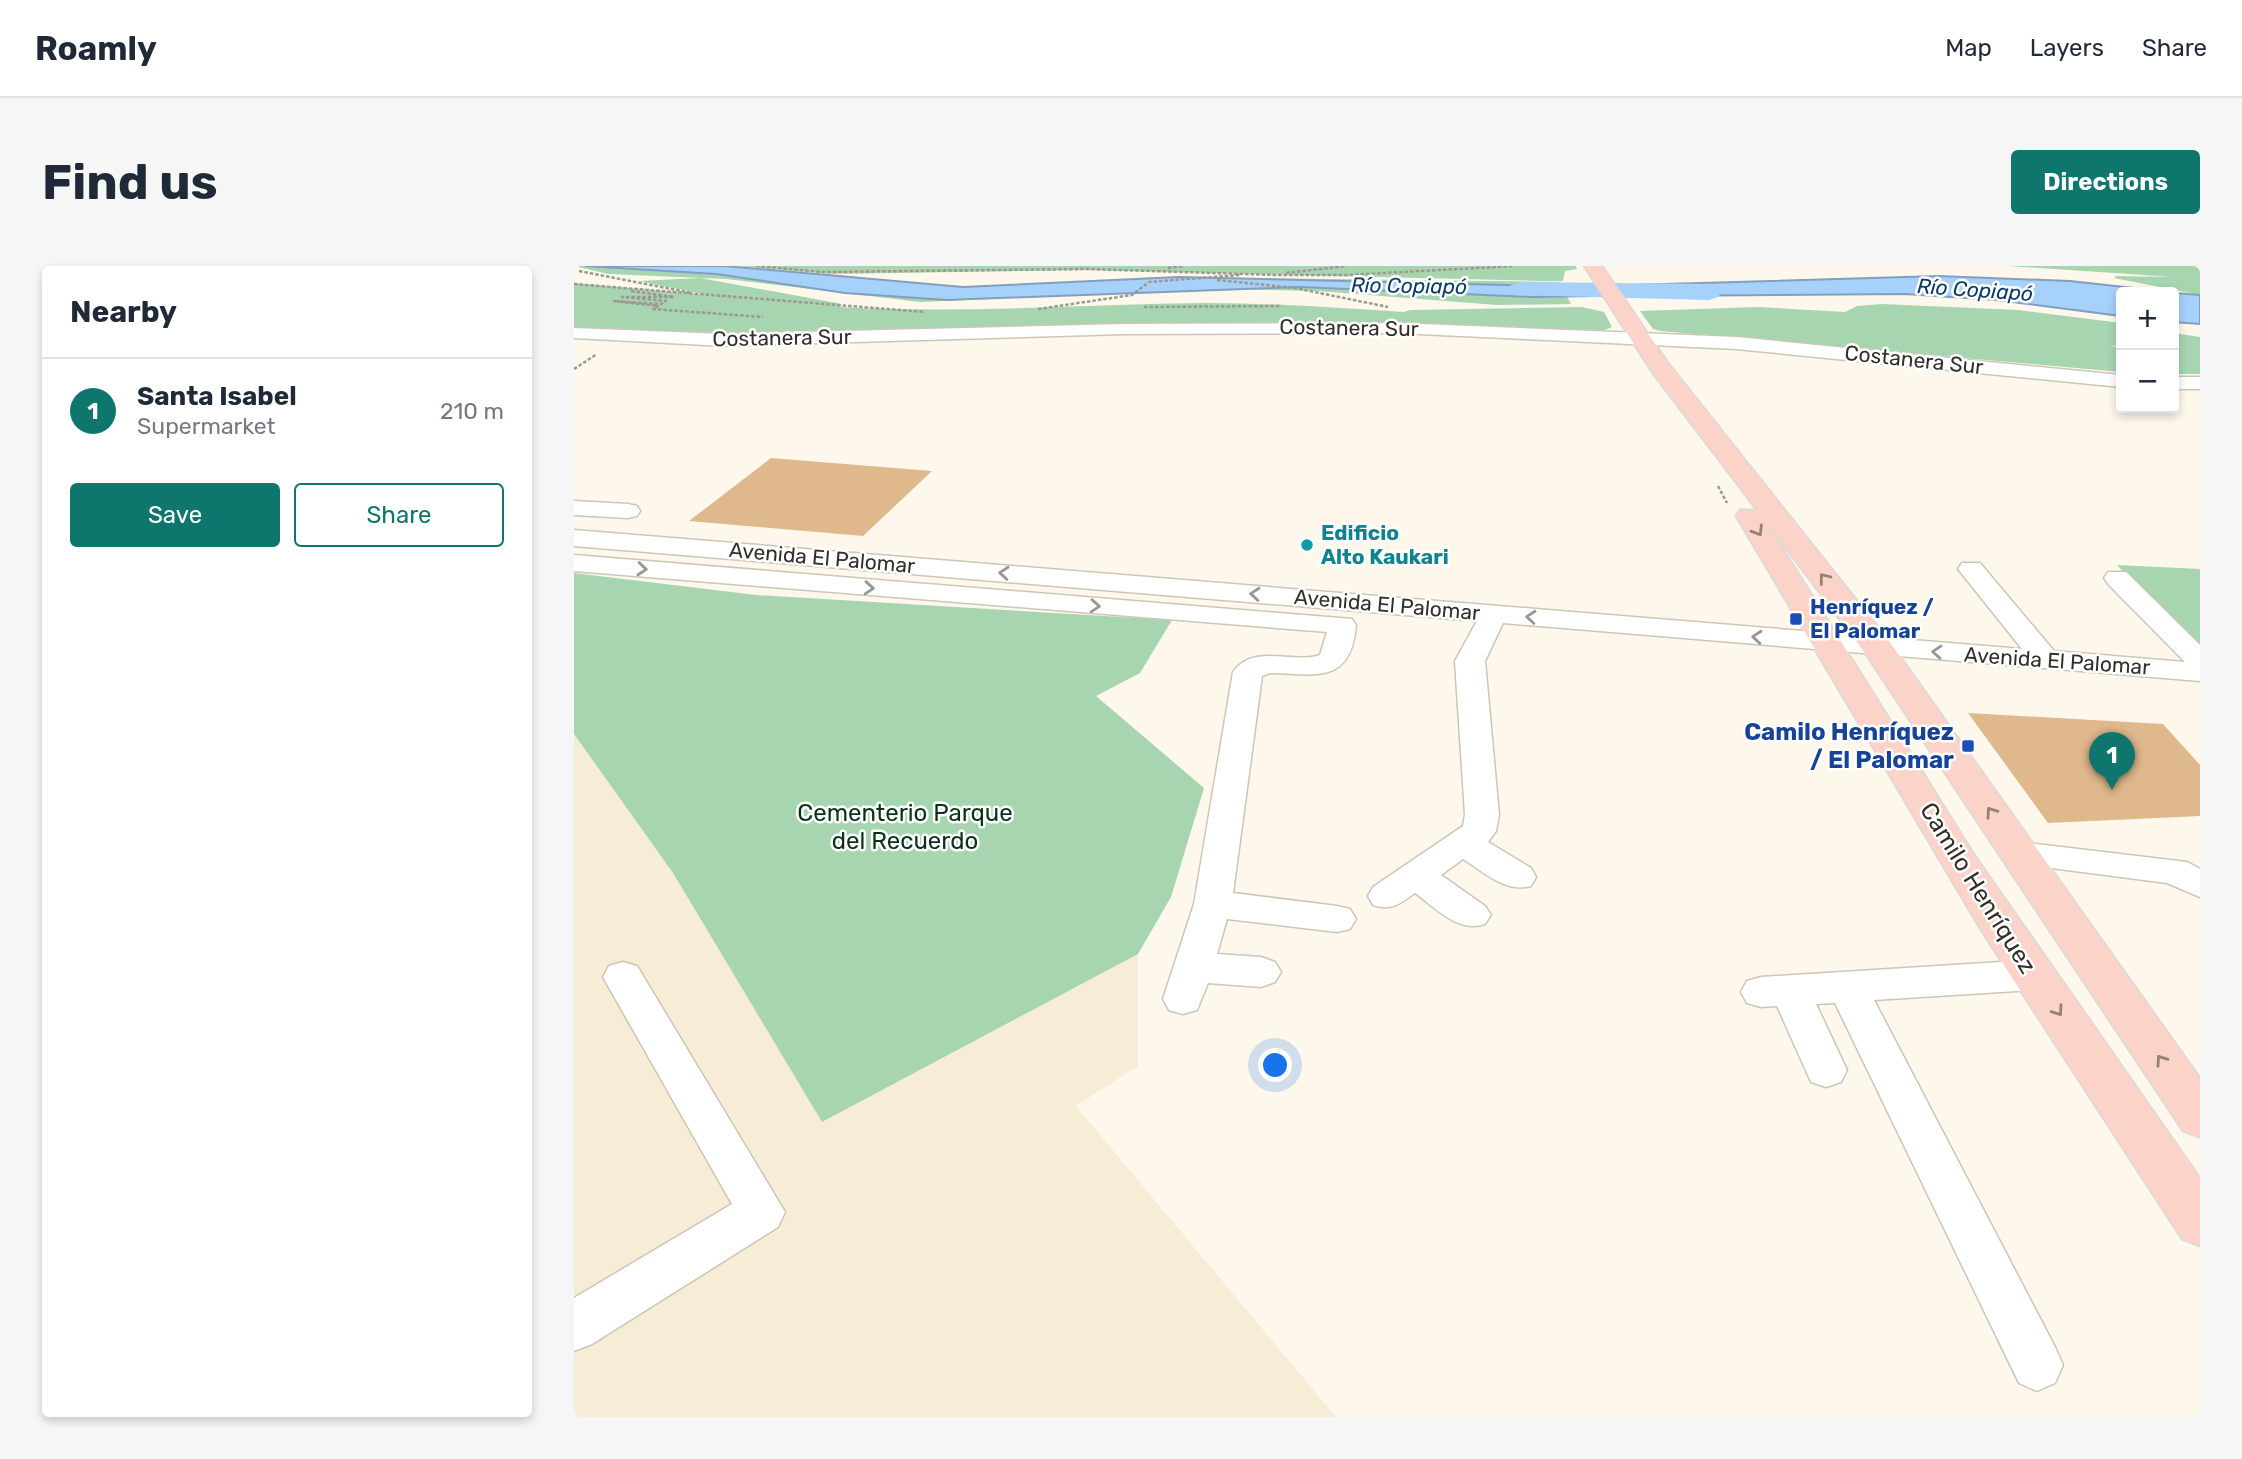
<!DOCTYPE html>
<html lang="en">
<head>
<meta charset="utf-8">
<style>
	:root { --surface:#fff; --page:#f6f6f7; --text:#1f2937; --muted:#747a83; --line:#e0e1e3; --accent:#0f766e }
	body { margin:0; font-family:Rubik,sans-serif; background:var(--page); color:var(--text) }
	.controls { position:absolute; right:21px; top:21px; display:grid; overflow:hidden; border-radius:7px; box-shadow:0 4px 10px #0003 }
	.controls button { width:63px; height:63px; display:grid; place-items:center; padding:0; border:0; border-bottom:2px solid var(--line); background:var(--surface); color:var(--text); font:35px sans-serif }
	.you { position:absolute; left:702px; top:800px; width:24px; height:24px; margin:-18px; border:5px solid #fff; border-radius:50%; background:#1a73e8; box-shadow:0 0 0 10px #1a73e833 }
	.badge { display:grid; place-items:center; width:46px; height:46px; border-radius:50%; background:var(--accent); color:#fff; font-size:23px; font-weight:700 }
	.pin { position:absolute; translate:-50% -58px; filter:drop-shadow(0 2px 4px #0008) }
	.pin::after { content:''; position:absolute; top:37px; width:24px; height:21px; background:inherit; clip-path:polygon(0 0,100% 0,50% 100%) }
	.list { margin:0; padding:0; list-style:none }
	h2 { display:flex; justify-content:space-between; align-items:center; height:91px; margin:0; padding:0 28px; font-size:30px }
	h2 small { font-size:23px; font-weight:400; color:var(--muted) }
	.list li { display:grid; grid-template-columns:46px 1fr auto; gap:21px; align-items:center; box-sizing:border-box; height:105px; padding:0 28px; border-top:2px solid var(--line) }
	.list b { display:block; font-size:26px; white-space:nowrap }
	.list p { margin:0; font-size:23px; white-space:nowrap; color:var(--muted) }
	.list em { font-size:23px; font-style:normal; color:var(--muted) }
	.actions { display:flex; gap:14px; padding:21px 28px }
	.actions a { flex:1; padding:16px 0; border:2px solid var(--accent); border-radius:7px; text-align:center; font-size:24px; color:var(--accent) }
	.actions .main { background:var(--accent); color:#fff }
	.map { position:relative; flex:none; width:1626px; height:1151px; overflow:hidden; border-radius:7px }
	header { display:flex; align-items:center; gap:42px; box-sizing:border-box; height:98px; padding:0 35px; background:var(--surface); border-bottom:2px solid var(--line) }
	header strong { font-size:33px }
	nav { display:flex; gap:38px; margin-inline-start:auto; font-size:24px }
	.intro { display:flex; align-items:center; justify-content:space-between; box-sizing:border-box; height:168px; padding:0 42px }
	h1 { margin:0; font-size:49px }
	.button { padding:18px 32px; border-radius:7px; background:var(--accent); color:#fff; font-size:24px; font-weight:700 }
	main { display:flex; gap:42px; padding:0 42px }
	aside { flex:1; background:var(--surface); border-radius:7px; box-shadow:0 4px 10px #0003 }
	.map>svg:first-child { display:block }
	.built { fill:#f7ecd6 }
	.green { fill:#a6d5b0 }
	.water { fill:#a5d1fb; stroke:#82a0bc; stroke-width:2 }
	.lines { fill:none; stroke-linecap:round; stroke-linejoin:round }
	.river { fill:#a5d1fb; fill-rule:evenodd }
	.building { fill:#dfb88b }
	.minor-casing { stroke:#cdc6b7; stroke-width:3 }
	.major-casing { stroke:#dadad8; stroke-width:3 }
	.path { stroke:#9d9990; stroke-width:2.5; stroke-dasharray:3.5 2; stroke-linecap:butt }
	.minor { fill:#fff; fill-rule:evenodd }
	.major { fill:#fbd3c8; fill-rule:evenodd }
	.oneway { stroke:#968178 }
	.oneway2 { stroke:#989794 }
	.culture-dot { fill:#0f9aa8; stroke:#fff; stroke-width:2.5 }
	.transit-dot { fill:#1a4fb4; stroke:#fff; stroke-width:2.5 }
	.labels { text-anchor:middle; stroke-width:5; stroke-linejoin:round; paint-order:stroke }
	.far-water-label { font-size:21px; font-style:italic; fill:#0b3c63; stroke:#fff }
	.far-street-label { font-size:21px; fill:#312f29; stroke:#fff }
	.far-culture-label { font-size:21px; font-weight:bold; fill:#0d838f; stroke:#fff; text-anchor:start }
	.far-transit-label { font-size:21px; font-weight:bold; fill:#164399; stroke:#fff; text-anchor:start }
	.transit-label { font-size:24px; font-weight:bold; fill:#164399; stroke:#fff; text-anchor:end }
	.park-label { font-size:24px; fill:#0b3219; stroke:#fff }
	.street-label { font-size:24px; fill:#312f29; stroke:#fff }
</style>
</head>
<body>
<header>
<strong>Roamly</strong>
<nav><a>Map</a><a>Layers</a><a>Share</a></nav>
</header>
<div class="intro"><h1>Find us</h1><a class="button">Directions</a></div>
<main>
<aside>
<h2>Nearby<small></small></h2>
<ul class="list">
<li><span class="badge">1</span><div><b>Santa Isabel</b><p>Supermarket</p></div><em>210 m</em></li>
</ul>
<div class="actions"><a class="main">Save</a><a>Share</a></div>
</aside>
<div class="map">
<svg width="1626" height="1151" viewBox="0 0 1626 1151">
	<rect width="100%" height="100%" fill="#fef8ec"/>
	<path class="built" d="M 0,468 L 99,607 L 248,856 L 564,688 L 564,800 L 502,840 L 762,1151 L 0,1151 Z"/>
	<path class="green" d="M 0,0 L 137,0 L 285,11 L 370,21 L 479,20 L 680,12 L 985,16 L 997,38 L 923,39 L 744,25 L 645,23 L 346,36 L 152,13 L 34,8 Z
		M 161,0 L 1002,0 L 1003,3 L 991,5 L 989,15 L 969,15 L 513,4 L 257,8 Z
		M 1434,0 L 1626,0 L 1626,29 L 1540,12 L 1542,10 L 1599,11 Z
		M 126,12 L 263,37 L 267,38 L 266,41 C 388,48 510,38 633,37 C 699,37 765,42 830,46 L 836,44 L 1008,41 L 1030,46 L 1038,61 L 1031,64 L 854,60 L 153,72 L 0,63 L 0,17 L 134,29 L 64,15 Z
		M 1308,38 L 1444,44 L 1547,57 L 1547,78 L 1535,81 L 1547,80 L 1547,106 L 1086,65 L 1079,63 L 1066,45 L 1184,41 L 1271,46 L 1283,40 Z
		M 1600,67 L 1626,71 L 1626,108 L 1600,108 Z
		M 1543,299 L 1626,303 L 1626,388 Z
		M 0,307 L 182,329 L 598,354 L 566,407 L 522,430 L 630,522 L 597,631 L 564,688 L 248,856 L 99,607 L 0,468 Z"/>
	<path class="water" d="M 11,0 L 150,0 L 389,21 L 605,11 L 1014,21 L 1020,30 L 958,31 L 726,21 L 372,34 L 271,27 L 142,8 Z
		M 1365,10 L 1496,15 L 1596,26 L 1547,26 L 1547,50 L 1422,34 L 1331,28 L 1067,30 L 1057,19 Z
		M 1600,27 L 1626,29 L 1626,58 L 1600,56 Z"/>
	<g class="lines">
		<path class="river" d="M 946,16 L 1135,18 L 1144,21 L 1148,26 L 1144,31 L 1135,34 L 937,29 L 933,24 L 937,19 Z"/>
	</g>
	<path class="building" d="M 197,192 L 358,205 L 289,270 L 115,255 Z
		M 1394,447 L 1589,458 L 1626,499 L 1626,550 L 1474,557 Z"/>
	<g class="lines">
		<defs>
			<path id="minor" d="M 823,57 L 1162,71 L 1547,109 L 1547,121 L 1162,83 L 823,67 L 549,68 L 150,80 L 0,72 L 0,62 L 150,68 L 549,58 Z
				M 1600,111 L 1626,111 L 1626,123 L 1600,123 Z
				M 0,235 L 54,238 L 63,240 L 66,245 L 63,250 L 54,252 L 0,249 Z
				M 0,264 L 1448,383 L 1384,303 L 1388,297 L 1406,297 L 1480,385 L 1611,396 L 1534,318 L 1530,312 L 1534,306 L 1552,306 L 1626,379 L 1626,415 L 929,357 L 911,395 L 925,549 L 922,565 L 914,576 L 957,602 L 962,611 L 957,620 C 931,627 910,606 889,593 L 867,609 L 911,640 L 917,649 L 911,658 C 884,667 863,643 841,627 C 826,638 817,645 799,639 L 794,630 L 799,621 L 889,560 L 891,549 L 881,395 L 903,355 L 0,280 Z
				M 0,289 L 778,353 L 782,359 C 777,419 742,408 696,407 L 688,410 L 659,627 L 763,640 L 776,643 L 782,653 L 776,663 L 763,666 L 653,653 L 643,688 L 687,691 L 701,696 L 707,706 L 701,716 L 687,721 L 634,717 L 623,744 L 609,748 L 595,744 L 589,733 L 620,638 L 659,406 C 679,377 719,398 746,389 L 753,366 L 0,305 Z
				M 1445,576 L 1613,596 L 1626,603 L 1626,631 L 1593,617 L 1432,596 L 1427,588 L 1432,580 Z
				M 1459,694 L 1473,699 L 1479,709 L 1473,719 L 1459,724 L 1300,734 L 1481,1081 L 1489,1099 L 1481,1117 L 1463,1125 L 1445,1117 L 1261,737 L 1242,738 L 1273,804 L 1267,816 L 1252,821 L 1237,816 L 1203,740 L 1187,741 L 1173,737 L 1167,726 L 1173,715 L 1187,711 Z
				M 49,696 L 63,700 L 211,946 L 204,961 L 18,1078 L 0,1085 L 0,1032 L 158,938 L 29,711 L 35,700 Z"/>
			<path id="major" d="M 1010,0 L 1028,0 L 1094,97 L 1315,375 L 1626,812 L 1626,871 L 1609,865 L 1291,387 L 1191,254 L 1399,587 L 1626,912 L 1626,980 L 1608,973 L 1407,664 L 1162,250 L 1166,244 L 1183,244 L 1078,106 Z"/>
		</defs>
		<use href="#minor" class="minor-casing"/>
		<use href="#major" class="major-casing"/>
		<path class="path" d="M 182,0 L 247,6 L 514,3 L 702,9 L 773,9 L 940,0
			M 594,2 L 610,0
			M 5,5 L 118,27
			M 712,7 L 773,0
			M 643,14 L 721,22 L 814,41
			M 0,18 L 351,46
			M 57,25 L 100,31 L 48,31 L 92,35 L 87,38 L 40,35 L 84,40 L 79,43 L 189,51
			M 570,41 L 708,40
			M 464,43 L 558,29 L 575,16 L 666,9
			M 0,103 L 23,88
			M 1144,220 L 1153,237"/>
		<use href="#minor" class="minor"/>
		<use href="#major" class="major"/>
	</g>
	<defs><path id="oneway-chevron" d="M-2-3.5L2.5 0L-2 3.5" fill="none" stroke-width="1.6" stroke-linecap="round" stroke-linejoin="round" transform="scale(1.75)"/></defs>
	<g class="oneway">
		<use href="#oneway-chevron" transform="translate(1184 265) rotate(59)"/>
		<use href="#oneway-chevron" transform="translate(1250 312) rotate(-128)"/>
		<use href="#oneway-chevron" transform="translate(1417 546) rotate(-125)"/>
		<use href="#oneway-chevron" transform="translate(1484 745) rotate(55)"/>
		<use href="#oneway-chevron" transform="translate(1587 794) rotate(-125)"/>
	</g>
	<g class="oneway2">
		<use href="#oneway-chevron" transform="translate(68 303) rotate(5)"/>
		<use href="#oneway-chevron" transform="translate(430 307) rotate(-175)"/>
		<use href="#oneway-chevron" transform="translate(295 322) rotate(4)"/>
		<use href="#oneway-chevron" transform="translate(681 328) rotate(-175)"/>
		<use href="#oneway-chevron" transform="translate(521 340) rotate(4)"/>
		<use href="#oneway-chevron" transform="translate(957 351) rotate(-175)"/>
		<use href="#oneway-chevron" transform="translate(1183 371) rotate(-175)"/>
		<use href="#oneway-chevron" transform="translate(1363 386) rotate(-176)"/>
	</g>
	<circle class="culture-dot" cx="733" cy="279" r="7"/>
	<g class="transit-dot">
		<rect x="1215" y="346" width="14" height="14" rx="3.5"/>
		<rect x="1387" y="473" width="14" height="14" rx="3.5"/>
	</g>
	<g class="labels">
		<g class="far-water-label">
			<text transform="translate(835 20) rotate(1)" y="7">Río Copiapó</text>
			<text transform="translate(1401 24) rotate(4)" y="7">Río Copiapó</text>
		</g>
		<g class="far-street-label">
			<text transform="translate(775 62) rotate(1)" y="7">Costanera Sur</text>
			<text transform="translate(208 72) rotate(-1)" y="7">Costanera Sur</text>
			<text transform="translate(1340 94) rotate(6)" y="7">Costanera Sur</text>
			<text transform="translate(248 292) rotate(5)" y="7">Avenida El Palomar</text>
			<text transform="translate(813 339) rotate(5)" y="7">Avenida El Palomar</text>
			<text transform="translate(1483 395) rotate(4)" y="7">Avenida El Palomar</text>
		</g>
		<g class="far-culture-label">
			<text x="747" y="274">Edificio<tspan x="747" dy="24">Alto Kaukari</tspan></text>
		</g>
		<g class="far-transit-label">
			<text x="1236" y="348">Henríquez /<tspan x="1236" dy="24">El Palomar</tspan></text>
		</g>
		<g class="transit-label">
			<text x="1380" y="474">Camilo Henríquez<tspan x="1380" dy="28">/ El Palomar</tspan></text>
		</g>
		<g class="park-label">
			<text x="331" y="555">Cementerio Parque<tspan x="331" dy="28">del Recuerdo</tspan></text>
		</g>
		<g class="street-label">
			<text transform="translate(1404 622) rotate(58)" y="8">Camilo Henríquez</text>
		</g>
	</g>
</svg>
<div class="controls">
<button>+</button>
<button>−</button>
</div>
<div class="you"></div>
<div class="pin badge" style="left:1538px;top:524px">1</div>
</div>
</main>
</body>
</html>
